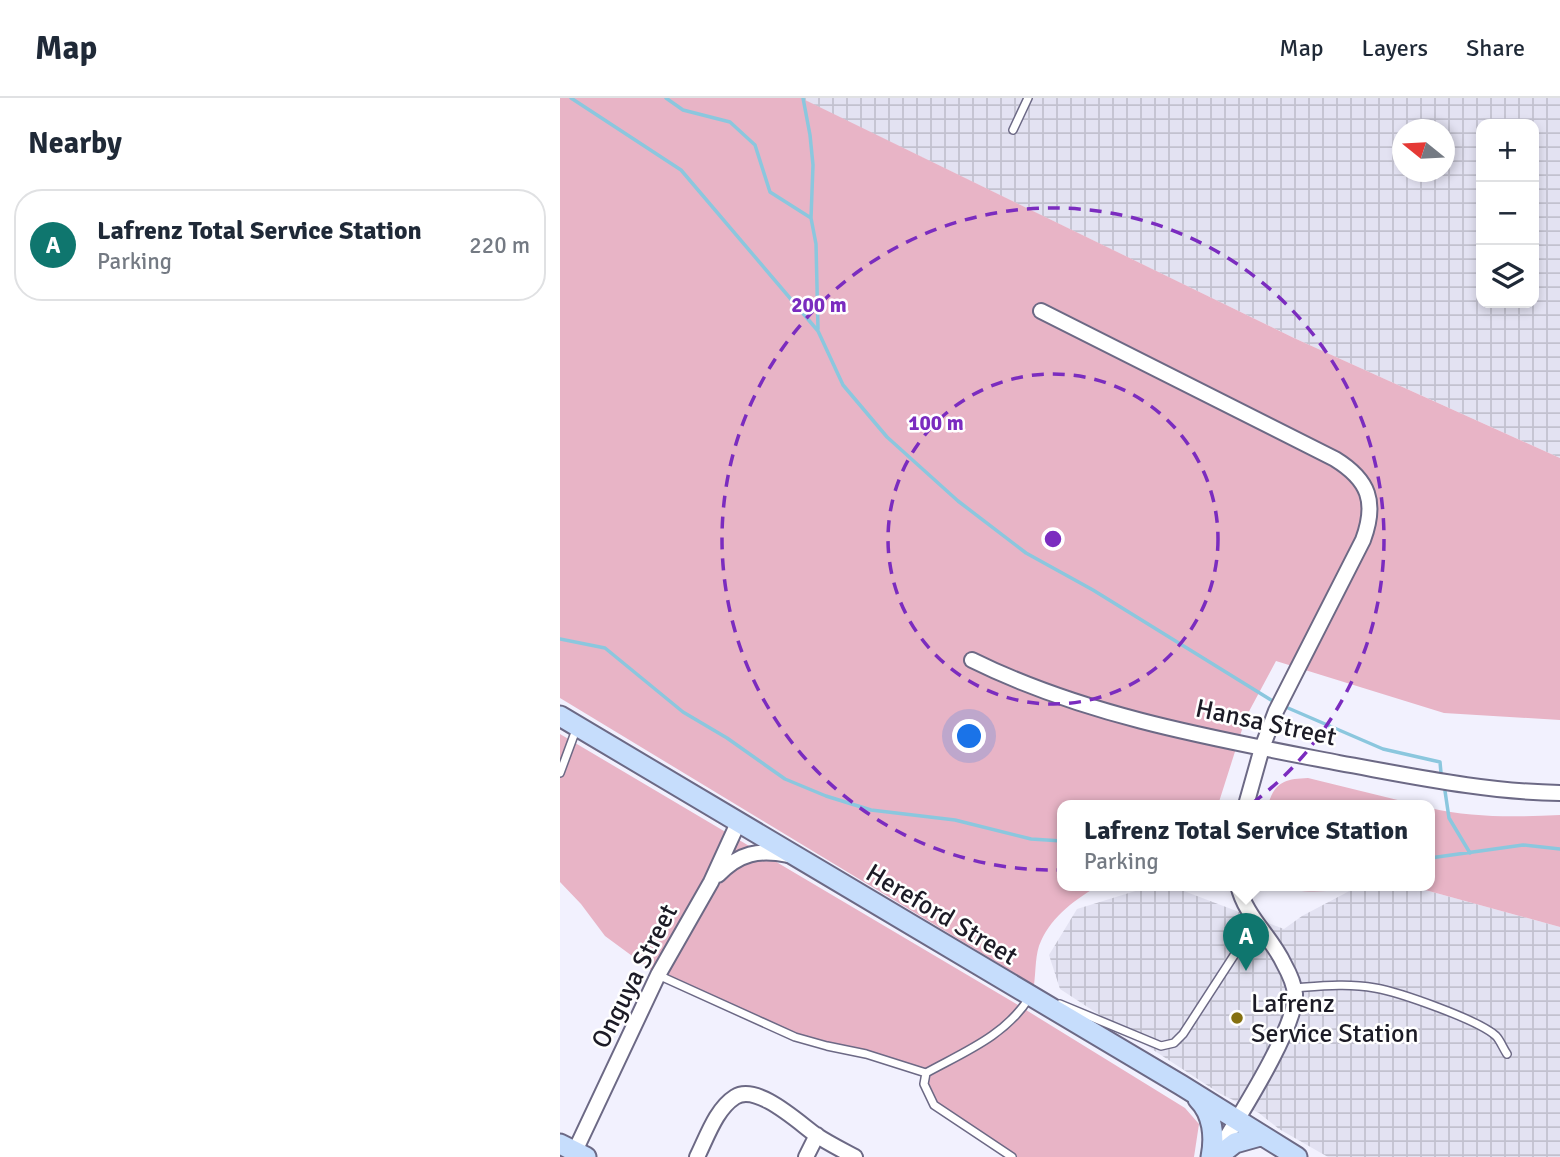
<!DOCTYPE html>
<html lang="en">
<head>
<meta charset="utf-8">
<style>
	:root { --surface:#fff; --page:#f2f2f3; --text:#1f2937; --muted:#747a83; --line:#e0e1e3; --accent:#0f766e }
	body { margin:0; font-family:Signika,sans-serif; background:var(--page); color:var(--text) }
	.controls { position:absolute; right:21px; top:21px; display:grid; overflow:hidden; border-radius:14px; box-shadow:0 4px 10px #0003 }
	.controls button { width:63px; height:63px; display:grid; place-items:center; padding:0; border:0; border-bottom:2px solid var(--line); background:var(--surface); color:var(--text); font:35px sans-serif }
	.compass { position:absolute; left:832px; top:21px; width:63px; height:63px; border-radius:50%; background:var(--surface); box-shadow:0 4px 10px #0003; rotate:288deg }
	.you { position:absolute; left:410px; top:639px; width:24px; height:24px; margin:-18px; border:5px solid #fff; border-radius:50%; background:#1a73e8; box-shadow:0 0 0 10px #1a73e833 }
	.badge { display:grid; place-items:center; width:46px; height:46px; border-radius:50%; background:var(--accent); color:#fff; font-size:23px; font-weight:700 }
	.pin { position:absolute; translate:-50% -58px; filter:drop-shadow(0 2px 4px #0008) }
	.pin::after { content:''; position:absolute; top:37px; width:24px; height:21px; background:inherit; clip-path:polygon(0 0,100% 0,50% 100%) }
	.popup { position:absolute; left:497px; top:702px; width:378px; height:91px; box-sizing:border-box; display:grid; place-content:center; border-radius:14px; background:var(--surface); filter:drop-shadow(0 2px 5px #0005); font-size:23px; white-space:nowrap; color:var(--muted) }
	.popup b { font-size:26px; color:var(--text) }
	.popup::after { content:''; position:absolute; left:50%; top:100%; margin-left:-14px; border:14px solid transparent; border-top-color:var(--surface) }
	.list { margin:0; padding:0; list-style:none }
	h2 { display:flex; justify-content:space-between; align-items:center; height:91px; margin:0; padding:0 28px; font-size:30px }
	h2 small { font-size:23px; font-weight:400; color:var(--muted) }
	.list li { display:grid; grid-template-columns:46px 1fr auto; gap:21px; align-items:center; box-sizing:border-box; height:112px; margin:0 14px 14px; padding:0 14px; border:2px solid var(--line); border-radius:28px }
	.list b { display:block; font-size:26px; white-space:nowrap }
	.list p { margin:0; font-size:23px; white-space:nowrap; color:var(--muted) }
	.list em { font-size:23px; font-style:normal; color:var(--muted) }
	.icon { flex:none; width:38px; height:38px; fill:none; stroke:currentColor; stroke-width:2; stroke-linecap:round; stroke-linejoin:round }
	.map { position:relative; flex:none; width:1000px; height:1059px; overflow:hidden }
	header { display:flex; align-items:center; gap:42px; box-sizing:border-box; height:98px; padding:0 35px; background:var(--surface); border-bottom:2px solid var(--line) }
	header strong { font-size:33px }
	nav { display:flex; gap:38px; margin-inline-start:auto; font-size:24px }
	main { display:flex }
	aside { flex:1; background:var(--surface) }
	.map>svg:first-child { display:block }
	.industrial { fill:url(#industrial-grid); fill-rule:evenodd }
	.green { fill:#e8b4c6 }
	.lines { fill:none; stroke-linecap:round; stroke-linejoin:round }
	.stream { stroke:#8bc7de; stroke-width:3.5 }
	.lane-casing { stroke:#6c6985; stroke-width:10 }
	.street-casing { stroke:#6c6985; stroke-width:18 }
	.secondary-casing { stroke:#6c6985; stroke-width:23 }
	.lane { stroke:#fff; stroke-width:7 }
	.street { stroke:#fff; stroke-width:14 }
	.secondary { stroke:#c6ddfc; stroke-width:19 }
	.ring { fill:none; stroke:#7b2cbf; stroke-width:3.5; stroke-dasharray:12 9 }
	.poi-dot { fill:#857010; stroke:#fff; stroke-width:2.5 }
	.labels { text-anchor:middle; stroke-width:5; stroke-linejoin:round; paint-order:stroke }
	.street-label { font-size:26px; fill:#1c1b26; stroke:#fff }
	.poi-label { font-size:26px; fill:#1c1b26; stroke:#fff; text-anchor:start }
	.centre { fill:#7b2cbf; stroke:#fff; stroke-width:3.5 }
	.ring-label { font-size:21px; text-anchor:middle; font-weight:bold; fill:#7b2cbf; stroke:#fff; stroke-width:5; stroke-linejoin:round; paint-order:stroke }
</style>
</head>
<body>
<header>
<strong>Map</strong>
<nav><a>Map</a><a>Layers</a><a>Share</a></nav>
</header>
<main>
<aside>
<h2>Nearby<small></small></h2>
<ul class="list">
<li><span class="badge">A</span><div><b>Lafrenz Total Service Station</b><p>Parking</p></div><em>220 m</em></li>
</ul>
</aside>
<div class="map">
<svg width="1000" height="1059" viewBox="0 0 1000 1059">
	<defs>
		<pattern id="industrial-grid" width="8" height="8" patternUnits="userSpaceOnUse" patternTransform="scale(1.75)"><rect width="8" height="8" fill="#e3e2f2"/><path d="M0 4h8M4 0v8" fill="none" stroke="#c2c1cf"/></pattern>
	</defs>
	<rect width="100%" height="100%" fill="#f2f1fe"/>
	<path class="industrial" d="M 240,0 L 1000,0 L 1000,360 L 734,240 ZM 921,26 L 974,26 L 974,205 L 921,205 ZM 842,32 L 884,32 L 884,74 L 842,74 Z
		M 595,787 L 608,787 L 724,831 L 742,818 L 797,789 L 805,787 L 847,787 L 1000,829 L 1000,1059 L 768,1059 L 719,1031 L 699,1015 L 659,995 L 500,891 L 489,857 L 517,811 Z"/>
	<path class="green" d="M 0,0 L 241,0 L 734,240 L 1000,360 L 1000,622 L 884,615 L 716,563 L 686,619 L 658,707 L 502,707 L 502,787 L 540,787 C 517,800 492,818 481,843 C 475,855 476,873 474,887 L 0,600 Z
		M 0,636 L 453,904 L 625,1010 L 639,1026 L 634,1059 L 452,1059 L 374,1007 L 367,994 L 366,975 L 235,939 L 98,877 L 45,838 L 21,806 L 0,784 Z
		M 748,680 L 858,707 L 708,707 C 715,683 726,681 748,680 Z
		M 870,710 C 913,720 956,719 1000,717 L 1000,829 L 847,787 L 870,787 Z
		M 716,787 L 805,787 C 775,793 745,798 716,787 Z"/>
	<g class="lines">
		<path class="stream" d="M 11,0 L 121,72 L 258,233 L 283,287 L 327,339 L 398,403 L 466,455 L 533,492 L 711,602
			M 106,0 L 123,12 L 170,24 L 195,47 L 210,94 L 251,120
			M 243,0 L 250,37 L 253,67 L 251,120 L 256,146 L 258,231
			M 0,541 L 45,550 L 123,614 L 167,640 L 225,681 L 266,698 L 311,712 L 395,722 L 471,741 L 502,743
			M 728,610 L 823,651 L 880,664 L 881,675
			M 885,693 L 889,720 L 910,755
			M 870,760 L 963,747 L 1000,751"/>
		<defs>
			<path id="lane" d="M 453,32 L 468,0
				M 0,675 L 17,629
				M 98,877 L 235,939 L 267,948 L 306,956 L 366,975 L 364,986 L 374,1007 L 452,1059
				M 734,890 C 761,888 788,885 815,890 C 839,894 919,922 936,938 C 940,942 943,950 947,956
				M 500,906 L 601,948 L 614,945 L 623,936 L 695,825
				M 366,975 C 404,954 445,938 469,900"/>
			<path id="street" d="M 481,213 L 775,361 C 809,382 817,404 803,442 L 716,613 L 702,650 L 686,707
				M 412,562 C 525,618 655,641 779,665 C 852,678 926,694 1000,695
				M 158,777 C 179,755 199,751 228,757
				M 15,1053 L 98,877 L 151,784 L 178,725
				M 657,1055 C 676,1023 737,929 735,896 C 734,885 729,875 724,866 C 711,838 685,818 678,787
				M 137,1059 C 147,1039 156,1011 175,999 C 197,985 239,1025 256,1037 C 268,1045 282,1052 295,1059
				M 246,1059 L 257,1037"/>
			<path id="secondary" d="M 0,618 L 621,987 L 737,1059
				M 638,1001 C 653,1016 655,1039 651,1059
				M 0,1046 L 26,1059
				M 657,1059 L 675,1045 L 700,1038"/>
		</defs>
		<use href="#lane" class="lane-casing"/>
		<use href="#street" class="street-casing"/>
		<use href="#secondary" class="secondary-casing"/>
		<use href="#lane" class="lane"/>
		<use href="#street" class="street"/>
		<use href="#secondary" class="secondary"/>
	</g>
	<g class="ring">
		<circle cx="493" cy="441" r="165"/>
		<circle cx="493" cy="441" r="331"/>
	</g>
	<circle class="poi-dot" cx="677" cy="920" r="7"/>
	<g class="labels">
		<g class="street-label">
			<text transform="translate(706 624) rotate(12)" y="9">Hansa Street</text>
			<text transform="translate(382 816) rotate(31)" y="9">Hereford Street</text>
			<text transform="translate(74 878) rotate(-63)" y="9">Onguya Street</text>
		</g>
		<g class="poi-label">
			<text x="691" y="914">Lafrenz<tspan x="691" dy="30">Service Station</tspan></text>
		</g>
	</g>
	<circle cx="493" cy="441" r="10" class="centre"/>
	<g class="ring-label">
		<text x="259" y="214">200 m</text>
		<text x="376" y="332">100 m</text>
	</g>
</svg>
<div class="controls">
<button>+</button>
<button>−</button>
<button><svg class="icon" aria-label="layers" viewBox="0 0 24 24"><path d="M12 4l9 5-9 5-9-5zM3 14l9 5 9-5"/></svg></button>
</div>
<svg class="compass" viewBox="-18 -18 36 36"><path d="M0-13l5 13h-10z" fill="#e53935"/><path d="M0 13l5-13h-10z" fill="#747a83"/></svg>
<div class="you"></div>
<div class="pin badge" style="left:686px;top:873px">A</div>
<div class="popup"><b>Lafrenz Total Service Station</b>Parking</div>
</div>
</main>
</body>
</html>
